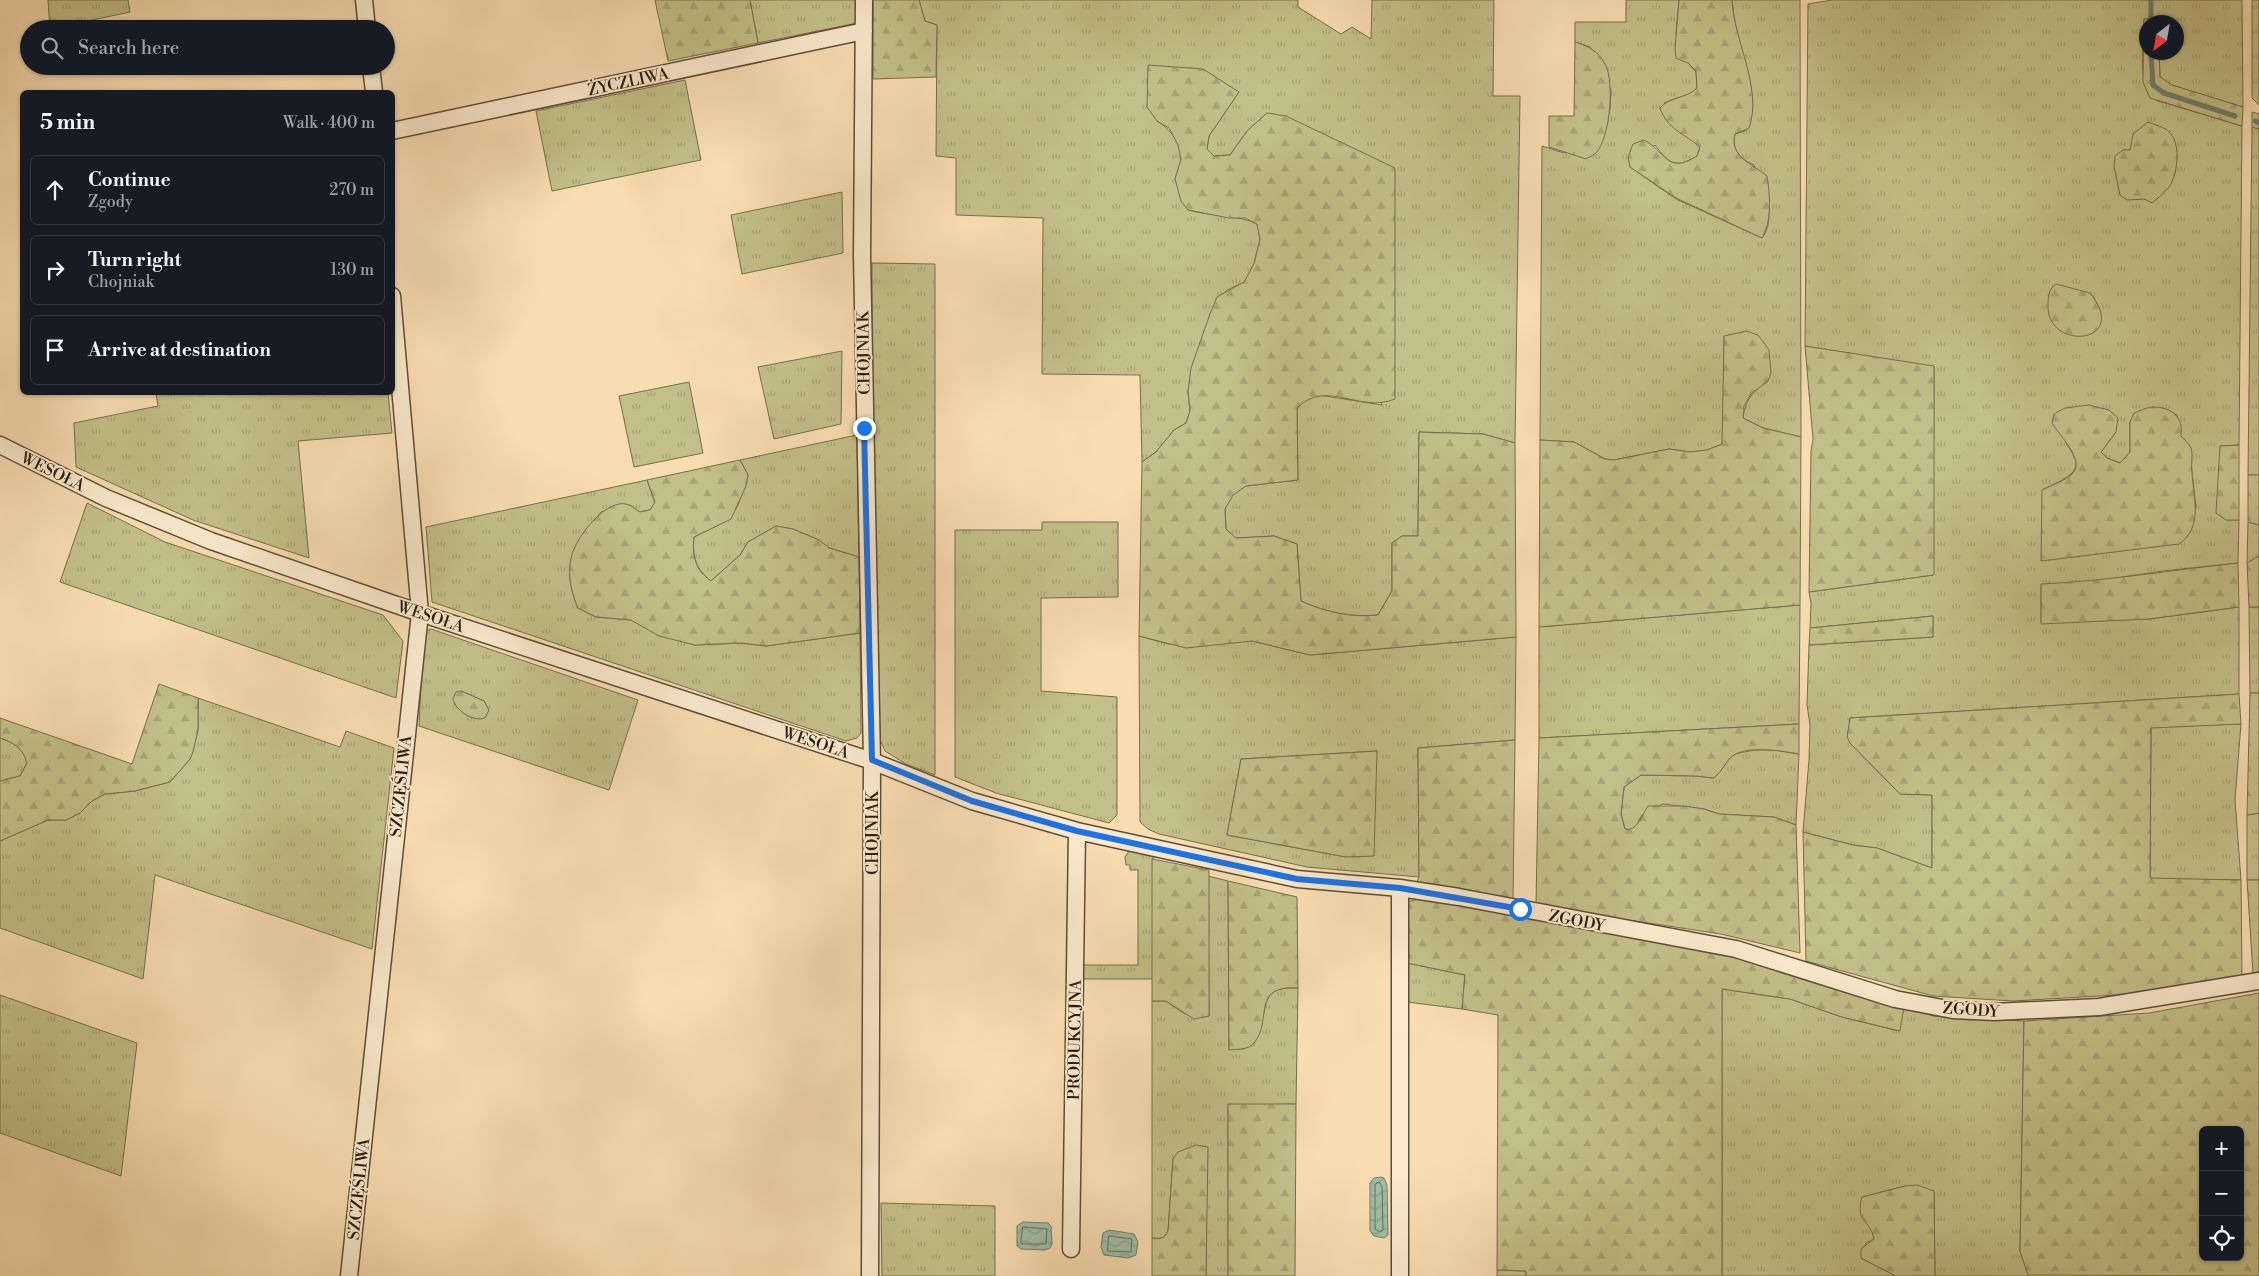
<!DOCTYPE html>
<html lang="en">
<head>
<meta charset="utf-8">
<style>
	:root { --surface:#171b24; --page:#20242c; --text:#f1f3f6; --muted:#9ea1a6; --line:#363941 }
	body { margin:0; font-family:"Libre Bodoni",serif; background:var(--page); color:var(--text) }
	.controls { position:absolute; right:15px; bottom:15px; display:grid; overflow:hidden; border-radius:8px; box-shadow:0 1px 4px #0004 }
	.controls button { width:45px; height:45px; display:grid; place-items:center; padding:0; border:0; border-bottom:1px solid var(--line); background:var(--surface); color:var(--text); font:25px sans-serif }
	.compass { position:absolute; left:2139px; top:15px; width:45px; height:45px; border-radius:50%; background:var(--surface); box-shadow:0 1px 4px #0004; rotate:211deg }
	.stop { position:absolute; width:15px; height:15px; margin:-11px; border:4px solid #1a73e8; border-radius:50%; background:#fff }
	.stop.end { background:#1a73e8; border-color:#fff; box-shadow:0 1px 5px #0008 }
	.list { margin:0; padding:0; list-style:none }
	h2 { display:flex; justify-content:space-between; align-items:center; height:65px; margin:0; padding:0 20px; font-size:21px }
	h2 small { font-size:16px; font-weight:400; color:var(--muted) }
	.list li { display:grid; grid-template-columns:32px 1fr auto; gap:15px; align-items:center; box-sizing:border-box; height:70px; margin:0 10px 10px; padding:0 10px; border:1px solid var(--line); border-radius:8px }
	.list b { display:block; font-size:19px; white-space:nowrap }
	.list p { margin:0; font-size:16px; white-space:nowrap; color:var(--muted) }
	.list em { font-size:16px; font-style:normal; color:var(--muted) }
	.icon { flex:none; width:28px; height:28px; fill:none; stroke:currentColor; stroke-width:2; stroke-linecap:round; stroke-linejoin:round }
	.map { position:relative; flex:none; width:2259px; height:1276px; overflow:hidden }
	.search { position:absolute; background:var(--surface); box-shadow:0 1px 4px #0004; left:20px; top:20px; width:375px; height:55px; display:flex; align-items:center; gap:12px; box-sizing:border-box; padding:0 18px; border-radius:28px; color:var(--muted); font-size:19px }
	.panel { position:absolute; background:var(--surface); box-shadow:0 1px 4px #0004; left:20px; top:90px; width:375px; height:305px; border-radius:8px }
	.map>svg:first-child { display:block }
	.grass { fill:url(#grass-tufts); stroke:#766e4c; fill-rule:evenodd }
	.forest { fill:url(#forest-firs); stroke:#766e4c; fill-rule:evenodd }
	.water { fill:url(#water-waves); stroke:#707d6b }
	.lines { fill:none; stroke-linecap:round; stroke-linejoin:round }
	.shore { stroke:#646c5c; stroke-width:1 }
	.stream { stroke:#707d6b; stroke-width:5 }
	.minor-casing { stroke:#5e4c38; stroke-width:19 }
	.minor { stroke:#fae9cc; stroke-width:16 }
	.route { stroke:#1a73e8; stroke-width:6 }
	.labels { text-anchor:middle; stroke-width:4; stroke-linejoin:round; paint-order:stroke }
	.street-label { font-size:16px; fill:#2a1c10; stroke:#fae9cc }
</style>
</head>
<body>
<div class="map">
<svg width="2259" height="1276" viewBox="0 0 2259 1276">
	<defs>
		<pattern id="grass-tufts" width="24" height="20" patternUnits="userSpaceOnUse" patternTransform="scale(1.25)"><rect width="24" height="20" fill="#c3bf88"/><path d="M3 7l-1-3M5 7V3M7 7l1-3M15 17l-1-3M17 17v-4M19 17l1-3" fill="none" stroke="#a8a474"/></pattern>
		<pattern id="forest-firs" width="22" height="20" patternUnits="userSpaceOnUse" patternTransform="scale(1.25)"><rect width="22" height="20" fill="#c3bf88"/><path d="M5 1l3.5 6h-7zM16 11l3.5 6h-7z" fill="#a8a474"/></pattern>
		<pattern id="water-waves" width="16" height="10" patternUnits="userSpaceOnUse" patternTransform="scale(1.25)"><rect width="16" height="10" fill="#9fbda7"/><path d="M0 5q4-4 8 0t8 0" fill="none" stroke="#89a28f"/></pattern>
	</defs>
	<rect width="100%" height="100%" fill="#f8ddb1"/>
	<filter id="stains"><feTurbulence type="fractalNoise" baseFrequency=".004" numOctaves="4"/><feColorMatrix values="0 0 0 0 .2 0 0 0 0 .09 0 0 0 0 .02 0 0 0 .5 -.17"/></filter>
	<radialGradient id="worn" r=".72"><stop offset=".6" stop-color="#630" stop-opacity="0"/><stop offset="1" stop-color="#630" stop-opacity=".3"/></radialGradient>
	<path class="grass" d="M 48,0 L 128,0 L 130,12 L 50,29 Z
		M 750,0 L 858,0 L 858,23 L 758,43 Z
		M 919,0 L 1298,0 L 1298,7 L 1341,34 L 1352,27 L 1371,39 L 1372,0 L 1494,0 L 1493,96 L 1520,96 L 1515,443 L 1483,434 L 1419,432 L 1418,536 L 1402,536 L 1392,543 L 1392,591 L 1378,615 C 1352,618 1325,612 1301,601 L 1297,544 L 1274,536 L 1236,538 L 1226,529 L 1225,509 L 1232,495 L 1246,486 L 1298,480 L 1297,408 L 1306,399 L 1319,395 L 1382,405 L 1267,113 L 1247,131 L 1230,155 L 1214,156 L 1207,149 L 1209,136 L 1239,92 L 1157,121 C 1169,128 1182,143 1181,159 C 1180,166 1177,173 1175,179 L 1188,210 C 1210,216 1240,215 1257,224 L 1260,239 L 1254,264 L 1245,282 L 1227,290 L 1210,314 L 1188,391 L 1190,411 L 1186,423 L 1174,430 L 1156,452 L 1142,462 L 1140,375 L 1042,374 L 1043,218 L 956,215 L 956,158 L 936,156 L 937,25 L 925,21 Z
		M 1626,0 L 1679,0 L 1676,34 L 1688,63 L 1696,72 L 1697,88 C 1687,98 1676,97 1664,103 L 1693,141 L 1700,147 L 1697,156 C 1675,169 1669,164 1655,145 L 1630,167 L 1676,199 L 1762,238 C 1778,216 1762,188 1754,165 C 1740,159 1731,150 1735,134 L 1745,131 L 1752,109 L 1752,96 L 1750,82 L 1735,26 L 1732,0 L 1800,0 L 1801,437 L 1763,428 L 1743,418 C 1745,400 1753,391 1768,381 L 1724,336 L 1723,444 L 1707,450 L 1690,452 L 1669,449 L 1614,460 L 1605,459 L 1574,442 L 1540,440 L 1542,146 L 1564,153 L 1603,137 L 1610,109 L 1611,90 L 1590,47 L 1575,42 L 1575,22 L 1626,22 Z
		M 1832,0 L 2242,0 L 2243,107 L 2172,85 L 2160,77 L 2159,53 L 2176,52 L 2176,22 L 2159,22 L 2158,20 L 2144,19 C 2144,42 2135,90 2158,101 L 2242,126 L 2239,445 L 2220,446 L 2226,520 L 2239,520 L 2238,563 L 2163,571 L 2089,582 L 2041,585 L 2041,623 L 2149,619 L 2239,607 L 2239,694 L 1850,718 L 1850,743 L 1900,794 L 1932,795 L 1932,868 L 1877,848 L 1853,845 L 1803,832 L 1809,760 L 1810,725 L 1807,705 L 1809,645 L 1933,637 L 1933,616 L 1810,628 L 1811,603 L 1809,592 L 1933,575 L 1934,367 L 1805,346 L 1808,4 ZM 2133,141 L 2177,155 L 2175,173 L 2170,185 C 2149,197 2144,204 2120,195 L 2118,184 L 2123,150 L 2130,150 ZM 2053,286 L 2093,296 L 2101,312 L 2048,296 ZM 2152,407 L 2166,410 L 2177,415 L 2181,436 L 2191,464 L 2196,508 L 2042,490 C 2066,478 2090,472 2066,444 L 2116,432 L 2101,452 L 2107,458 L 2121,463 L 2130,452 L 2130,422 Z
		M 2252,0 L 2259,0 L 2259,105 L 2252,98 Z
		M 685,80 L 701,160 L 552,191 L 536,111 Z
		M 2252,127 L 2259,129 L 2259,475 L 2248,475 Z
		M 842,192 L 843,253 L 742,274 L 731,215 Z
		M 872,263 L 935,264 L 935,775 L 906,764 L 885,751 L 878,735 L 872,450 Z
		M 842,351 L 841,424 L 774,439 L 758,367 Z
		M 689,382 L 703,453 L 634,467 L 619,396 Z
		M 388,393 L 392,433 L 298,441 L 309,558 L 193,520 L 76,467 L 74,423 L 158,406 L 156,393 Z
		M 857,435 L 859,557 L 829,548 L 819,540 L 793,529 L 776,526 L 748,542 L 740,555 L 711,581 C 696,569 692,557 694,537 L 730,519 L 738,505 L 748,475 L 740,460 Z
		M 647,480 L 655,503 L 650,510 L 640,512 L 630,505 L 601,512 C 575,545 560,566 578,608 L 596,617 L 631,620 L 644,627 L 695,645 L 741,643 L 766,646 L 860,633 L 861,733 L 857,738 L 846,741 L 432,602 L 426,527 Z
		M 87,503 L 165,542 L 383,615 L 403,641 L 396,698 L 60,582 Z
		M 1042,522 L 1118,522 L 1118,597 L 1041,598 L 1041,691 L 1117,697 L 1117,815 L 1109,823 L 996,793 L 955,777 L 955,530 L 1042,530 Z
		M 2248,522 L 2259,525 L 2259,556 L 2247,563 Z
		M 1800,605 L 1799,724 L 1539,738 L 1539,627 Z
		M 2249,607 L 2259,607 L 2259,693 L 2250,693 Z
		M 431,629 L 638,700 L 609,790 L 419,726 L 423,645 L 426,631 ZM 461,691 L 484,701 L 480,719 L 468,716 L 454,704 Z
		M 1139,636 L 1168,644 L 1252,641 L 1310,655 L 1516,637 L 1515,740 L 1418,748 L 1419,877 L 1307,867 L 1159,834 L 1148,829 L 1140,822 ZM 1377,751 L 1346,857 L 1227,835 L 1241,759 Z
		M 198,698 L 340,747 L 346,731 L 394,748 L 372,949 L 155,875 L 143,979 L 0,928 L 0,841 L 48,820 L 66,820 L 80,813 L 92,801 L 105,794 L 135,791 L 170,782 L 190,759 L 193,751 L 198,730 Z
		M 2241,724 L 2235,800 L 2241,880 L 2150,879 L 2151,727 Z
		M 0,738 C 14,743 23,748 27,763 L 20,776 L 0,781 Z
		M 1754,750 L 1774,750 L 1799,754 L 1796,825 L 1774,817 L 1719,814 L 1704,809 L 1663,804 L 1642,815 L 1635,828 L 1630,830 L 1625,829 L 1621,814 L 1624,787 L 1641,775 L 1696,776 L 1713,778 C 1721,773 1724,764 1731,757 C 1737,752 1747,752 1754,750 Z
		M 2259,813 L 2259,880 L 2247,880 L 2247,815 Z
		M 1130,850 L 1153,856 L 1153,979 L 1082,979 L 1082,965 L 1138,965 L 1138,870 L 1130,870 L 1130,865 L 1126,865 L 1125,857 Z
		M 1208,876 L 1228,881 L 1229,1049 L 1244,1049 C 1249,1043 1257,1037 1259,1030 C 1269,1004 1260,986 1298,988 L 1296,1104 L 1228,1105 L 1228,1276 L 1206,1276 L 1207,1147 L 1173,1159 L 1168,1231 C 1164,1239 1161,1239 1152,1238 L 1152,1001 L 1166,1001 L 1185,1014 L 1209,1016 Z
		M 1407,963 L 1465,975 L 1462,1009 L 1407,1002 Z
		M 1722,989 L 1790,999 L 1842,1017 L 1899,1031 L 1904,1006 L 1933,1016 L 2024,1021 L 2020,1251 L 2029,1276 L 1935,1276 L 1934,1191 L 1905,1186 L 1863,1197 L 1874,1239 L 1866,1243 L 1861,1258 L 1896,1276 L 1722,1276 Z
		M 0,995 L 137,1043 L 121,1176 L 0,1133 Z
		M 881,1203 L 995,1206 L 995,1276 L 882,1276 Z
		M 1497,1270 L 1526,1271 L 1526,1276 L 1497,1276 Z"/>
	<path class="forest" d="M 655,0 L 750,0 L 758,43 L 668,61 Z
		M 873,0 L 919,0 L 925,21 L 937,25 L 936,77 L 873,79 Z
		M 1679,0 L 1732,0 C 1734,41 1763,89 1749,128 L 1735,134 C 1729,156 1752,164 1767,176 C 1770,193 1772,223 1762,238 L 1676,198 L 1630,167 L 1628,157 L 1633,144 L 1644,140 C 1667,152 1666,175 1697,156 L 1700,147 C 1685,134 1667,129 1660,108 C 1670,96 1686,99 1697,88 L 1696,71 L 1688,63 L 1676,58 L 1675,49 Z
		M 2144,19 L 2159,20 L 2159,22 L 2146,22 L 2146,52 L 2159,53 L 2160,77 L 2172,85 L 2243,107 L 2242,126 L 2150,98 L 2143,82 Z
		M 1575,42 C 1588,46 1598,51 1605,64 C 1615,82 1610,138 1596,153 C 1594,155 1589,157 1586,159 L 1549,147 L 1549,116 L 1574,116 Z
		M 1148,65 L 1203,69 L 1239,92 L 1209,136 L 1207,149 L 1214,156 L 1230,155 L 1247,131 L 1267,113 L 1286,116 L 1395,168 L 1395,399 C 1359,414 1327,378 1297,408 L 1298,480 L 1246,486 L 1233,495 L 1225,509 L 1226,529 L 1236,538 L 1274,536 L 1297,544 L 1301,601 C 1325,612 1352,618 1378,615 L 1392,591 L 1392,543 L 1402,536 L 1418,536 L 1419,432 L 1483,434 L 1515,443 L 1516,637 L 1310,655 L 1252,641 L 1186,648 L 1139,636 L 1142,462 L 1156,452 L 1174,430 L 1186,423 L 1190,411 L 1188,391 L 1191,368 L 1210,314 L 1217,297 L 1244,282 L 1254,264 L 1260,239 L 1257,224 L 1245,218 L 1229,218 L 1188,210 L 1181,201 L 1175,179 L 1181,159 L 1178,145 L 1169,128 L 1157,121 L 1147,107 Z
		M 2252,112 L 2259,114 L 2259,129 L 2252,127 Z
		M 2148,122 C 2155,125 2165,127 2169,132 C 2181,143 2178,170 2171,184 C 2167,191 2158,198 2152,203 L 2144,199 L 2127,200 L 2120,195 L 2114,166 L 2115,156 L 2123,150 L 2130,150 L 2133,134 Z
		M 2056,284 L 2090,293 C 2132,345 2045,352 2048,304 C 2048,297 2049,288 2056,284 Z
		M 1746,331 L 1758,335 L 1769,350 L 1771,373 L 1768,381 L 1751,394 L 1744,406 L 1743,418 L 1763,428 L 1801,437 L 1800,605 L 1539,627 L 1540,440 L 1574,442 L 1605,459 L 1614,460 L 1669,449 L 1690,452 L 1707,450 L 1722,444 L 1724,336 Z
		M 1805,346 L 1934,366 L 1934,575 L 1809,592 L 1811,451 L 1813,439 Z
		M 2089,405 L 2109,410 L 2118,418 L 2116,432 L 2101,452 L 2107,458 L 2120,463 L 2130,452 L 2130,422 L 2134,413 C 2140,411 2147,407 2153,407 C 2172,407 2184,418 2181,436 C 2184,439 2189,444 2191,448 C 2193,454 2191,465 2192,472 C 2193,497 2204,527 2179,544 L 2041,561 L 2042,490 C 2051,485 2066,481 2073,473 C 2085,460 2059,435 2052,423 L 2054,414 L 2065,408 Z
		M 2239,445 L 2239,520 L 2226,520 L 2216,513 L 2220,446 Z
		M 740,460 L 748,475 L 746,486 L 731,519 L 694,537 C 692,556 695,570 711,581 L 740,555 L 748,542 L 776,526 L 793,529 L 819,540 L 829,548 L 859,557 L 860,633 L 766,646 L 741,643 L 695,645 L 659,636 L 631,620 L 596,617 L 578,608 C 570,590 566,568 574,549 C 581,532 602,507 619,504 C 627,502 634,508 640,512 L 650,510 L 655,502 L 647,480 Z
		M 2248,475 L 2259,475 L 2259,525 L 2248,522 Z
		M 2259,556 L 2259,607 L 2249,607 L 2247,563 Z
		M 2238,563 L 2239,607 L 2149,619 L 2041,624 L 2041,584 C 2107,581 2172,570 2238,563 Z
		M 1933,616 L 1933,637 L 1809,645 L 1810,628 Z
		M 159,684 L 198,698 L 198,730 L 193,752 L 190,759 L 170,782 L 135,791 L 105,794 L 92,801 L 80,813 L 66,820 L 48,820 L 0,841 L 0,781 L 20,776 L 27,763 C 23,748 14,743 0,738 L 0,718 L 132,764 Z
		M 461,691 L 484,701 L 489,710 L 485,718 C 473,722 456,711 453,699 L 456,692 Z
		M 2250,693 L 2259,693 L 2259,813 L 2247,815 Z
		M 2239,694 L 2241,724 L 2151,728 L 2150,878 L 2241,880 L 2242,975 L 2150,993 L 2013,1001 L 1933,996 L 1806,961 L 1803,832 L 1853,845 L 1877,848 L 1932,868 L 1932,795 L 1900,794 L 1850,743 L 1847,737 L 1850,718 Z
		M 1799,724 L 1799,754 C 1782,751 1744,744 1730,758 C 1724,765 1721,773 1713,778 L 1696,776 L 1641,775 L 1624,787 L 1621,814 L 1625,829 C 1637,832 1642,815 1648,806 L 1684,806 L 1704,809 L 1719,814 L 1774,817 L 1796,825 L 1800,953 L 1721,934 L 1536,906 L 1539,738 Z
		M 1515,740 L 1513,901 L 1416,884 L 1419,877 L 1418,748 Z
		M 1377,751 L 1374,856 L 1346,857 L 1227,835 L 1241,759 Z
		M 1152,859 L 1209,870 L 1209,1016 L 1194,1019 L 1166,1001 L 1152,1001 Z
		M 2247,880 L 2259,880 L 2259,972 L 2253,973 Z
		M 1228,881 L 1297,897 L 1298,988 C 1248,985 1275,1022 1252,1045 C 1246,1050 1236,1049 1229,1050 Z
		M 1422,898 L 1720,951 L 1904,1006 L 1900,1031 L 1842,1017 L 1790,999 L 1722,989 L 1722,1276 L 1526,1276 L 1526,1271 L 1497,1270 L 1498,1015 L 1462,1009 L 1465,975 L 1407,963 L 1407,902 Z
		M 2259,993 L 2259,1276 L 2028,1275 L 2020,1251 L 2024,1021 L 2149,1013 ZM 2203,1130 L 2240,1130 L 2240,1257 L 2203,1257 Z
		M 1228,1104 L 1296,1104 L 1295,1276 L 1228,1276 Z
		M 1196,1145 L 1208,1147 L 1206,1276 L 1152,1276 L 1152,1238 C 1161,1239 1164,1239 1168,1231 L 1173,1159 L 1178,1152 Z
		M 1917,1185 L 1934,1191 L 1935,1276 L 1896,1276 L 1861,1258 L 1861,1249 L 1874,1239 C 1870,1218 1855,1224 1862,1197 L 1905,1186 Z"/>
	<path class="water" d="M 1381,1177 L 1384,1178 L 1387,1185 L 1388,1235 L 1384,1238 L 1374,1236 L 1370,1231 L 1370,1183 L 1374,1178 Z
		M 1023,1222 L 1048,1223 L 1051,1226 L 1052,1244 L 1050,1248 L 1045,1250 L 1021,1249 L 1017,1246 L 1017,1226 Z
		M 1109,1230 L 1134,1234 L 1138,1242 L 1136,1255 L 1128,1258 L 1104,1255 L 1101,1247 L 1103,1233 Z"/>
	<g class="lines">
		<path class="shore" d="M 1379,1182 L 1382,1186 L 1383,1230 L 1380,1232 L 1375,1229 L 1375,1185 Z
			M 1023,1227 L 1047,1229 L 1046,1244 L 1022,1244 L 1021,1241 Z
			M 1109,1236 L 1132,1239 L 1131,1252 L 1108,1251 Z"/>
		<path class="stream" d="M 2151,22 L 2151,0
			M 2151,52 L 2153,85 L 2164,93 L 2235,116
			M 2255,121 L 2259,123"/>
		<defs>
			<path id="minor" d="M 364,0 L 367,29
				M 864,0 L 862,255 L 872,761 L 870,1276
				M 371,66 L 374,92
				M 392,131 L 864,31
				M 0,445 L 106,498 L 211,541 L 420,613 L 872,761 L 972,801 L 1077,831 L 1297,879 L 1400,888 L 1459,897 L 1736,949 L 1895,999 L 1953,1010 L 1994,1012 L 2099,1007 L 2259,981
				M 1071,1249 L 1077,831
				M 349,1276 L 420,613 L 392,296
				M 1400,1276 L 1400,888"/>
		</defs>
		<use href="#minor" class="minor-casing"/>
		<use href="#minor" class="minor"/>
	</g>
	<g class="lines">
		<path class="route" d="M 864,428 L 872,760 L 972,801 L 1077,831 L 1297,879 L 1400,888 L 1520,909"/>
	</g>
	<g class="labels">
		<g class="street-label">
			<text transform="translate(628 81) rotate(-12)" y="6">ŻYCZLIWA</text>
			<text transform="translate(863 353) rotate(-91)" y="6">CHOJNIAK</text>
			<text transform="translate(53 471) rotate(26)" y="6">WESOŁA</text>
			<text transform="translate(431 616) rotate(18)" y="6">WESOŁA</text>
			<text transform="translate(816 742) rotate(18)" y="6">WESOŁA</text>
			<text transform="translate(400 786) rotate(-84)" y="6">SZCZĘŚLIWA</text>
			<text transform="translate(872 833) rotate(-90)" y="6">CHOJNIAK</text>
			<text transform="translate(1577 920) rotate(11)" y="6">ZGODY</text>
			<text transform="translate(1971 1009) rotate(4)" y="6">ZGODY</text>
			<text transform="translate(1074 1040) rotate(-89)" y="6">PRODUKCYJNA</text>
			<text transform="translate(358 1189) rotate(-84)" y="6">SZCZĘŚLIWA</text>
		</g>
	</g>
	<rect width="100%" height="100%" filter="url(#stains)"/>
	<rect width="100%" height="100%" fill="url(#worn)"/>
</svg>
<div class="controls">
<button>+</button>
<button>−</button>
<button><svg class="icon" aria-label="locate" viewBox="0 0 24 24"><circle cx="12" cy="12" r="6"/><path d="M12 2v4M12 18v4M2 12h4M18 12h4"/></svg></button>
</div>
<svg class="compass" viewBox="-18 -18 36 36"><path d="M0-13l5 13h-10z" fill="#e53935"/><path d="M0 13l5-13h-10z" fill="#9ea1a6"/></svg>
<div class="stop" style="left:1520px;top:909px"></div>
<div class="stop end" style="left:864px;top:428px"></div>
<div class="search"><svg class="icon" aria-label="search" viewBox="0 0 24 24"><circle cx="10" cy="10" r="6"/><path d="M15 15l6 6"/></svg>Search here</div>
<section class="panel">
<h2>5 min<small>Walk · 400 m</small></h2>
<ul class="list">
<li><svg class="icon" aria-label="ahead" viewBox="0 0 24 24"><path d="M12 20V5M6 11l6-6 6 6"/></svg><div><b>Continue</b><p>Zgody</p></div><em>270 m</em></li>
<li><svg class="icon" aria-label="right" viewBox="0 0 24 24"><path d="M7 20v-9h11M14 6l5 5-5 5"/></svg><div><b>Turn right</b><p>Chojniak</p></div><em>130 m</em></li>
<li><svg class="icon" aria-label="arrive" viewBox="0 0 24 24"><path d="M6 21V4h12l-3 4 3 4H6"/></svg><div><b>Arrive at destination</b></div></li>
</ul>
</section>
</div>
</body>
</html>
